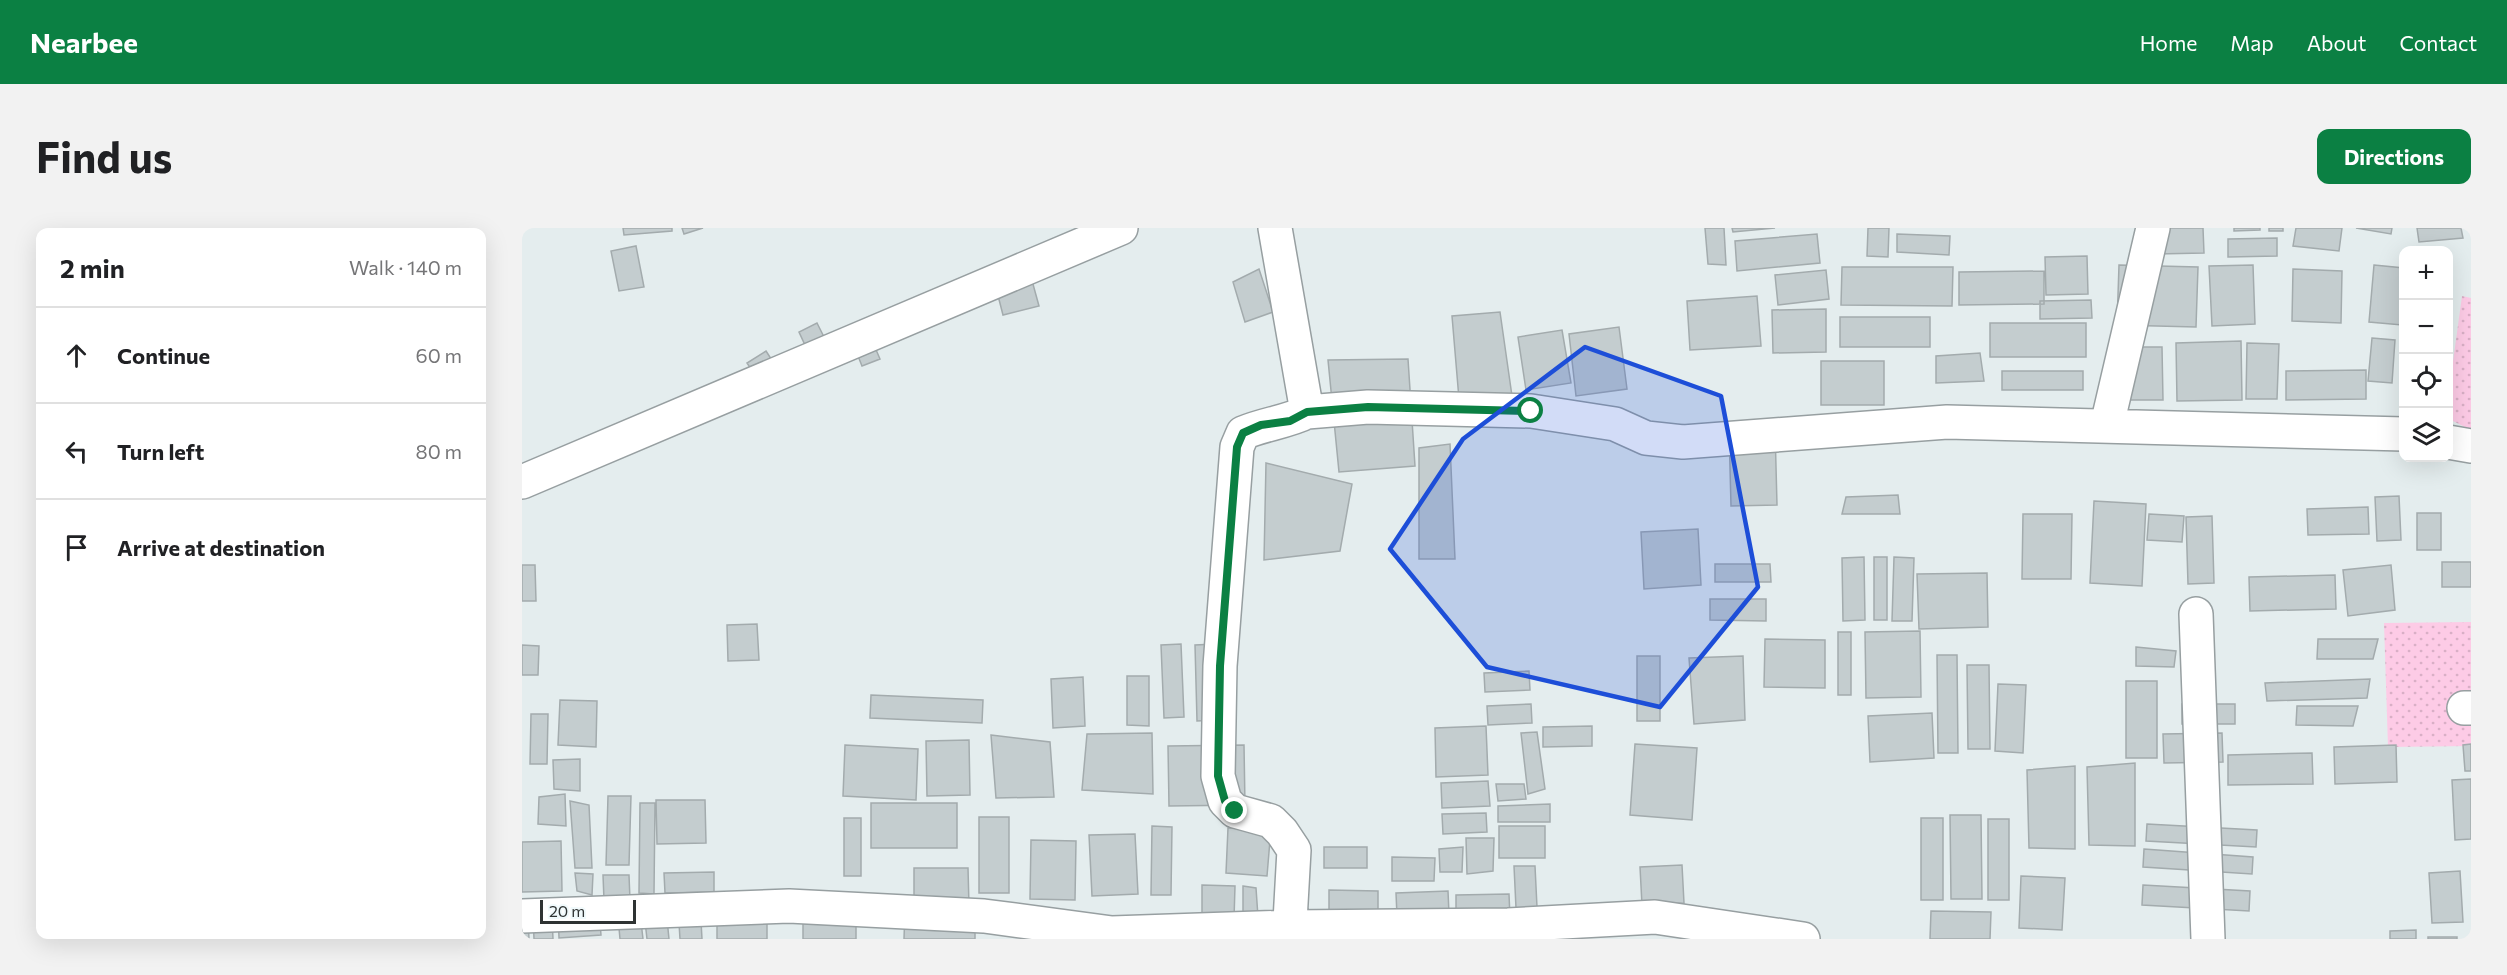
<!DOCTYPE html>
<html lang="en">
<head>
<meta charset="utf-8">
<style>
	:root { --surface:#fff; --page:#f2f2f2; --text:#202124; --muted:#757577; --line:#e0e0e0; --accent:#0b8043 }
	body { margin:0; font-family:Commissioner,sans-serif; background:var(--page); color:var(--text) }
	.controls { position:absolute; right:18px; top:18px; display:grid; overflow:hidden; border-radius:12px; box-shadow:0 6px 24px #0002 }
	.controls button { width:54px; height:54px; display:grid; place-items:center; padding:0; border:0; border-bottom:2px solid var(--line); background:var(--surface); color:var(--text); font:30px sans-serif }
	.scale { position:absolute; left:18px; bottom:15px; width:96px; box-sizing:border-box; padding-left:6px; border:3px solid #2f3333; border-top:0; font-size:16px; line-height:21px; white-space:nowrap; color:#2f3333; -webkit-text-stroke:4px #f1fafc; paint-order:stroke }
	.stop { position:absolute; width:18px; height:18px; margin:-14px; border:4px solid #0b8043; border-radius:50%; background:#fff }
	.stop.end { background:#0b8043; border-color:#fff; box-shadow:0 2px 6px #0008 }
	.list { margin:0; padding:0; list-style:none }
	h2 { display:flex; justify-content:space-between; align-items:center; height:78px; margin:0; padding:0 24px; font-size:26px }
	h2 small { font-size:20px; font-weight:400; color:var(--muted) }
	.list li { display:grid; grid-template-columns:39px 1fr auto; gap:18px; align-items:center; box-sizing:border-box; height:96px; padding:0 24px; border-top:2px solid var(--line) }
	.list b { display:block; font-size:22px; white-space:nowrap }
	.list em { font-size:20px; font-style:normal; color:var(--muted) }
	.icon { flex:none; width:33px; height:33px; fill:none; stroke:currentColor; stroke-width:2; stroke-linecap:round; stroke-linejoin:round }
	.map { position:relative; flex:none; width:1949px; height:711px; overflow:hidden; border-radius:12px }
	header { display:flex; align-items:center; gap:36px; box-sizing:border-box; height:84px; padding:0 30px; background:var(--accent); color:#fff }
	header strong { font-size:28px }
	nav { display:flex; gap:33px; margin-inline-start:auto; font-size:21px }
	.intro { display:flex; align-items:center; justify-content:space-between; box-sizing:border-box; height:144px; padding:0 36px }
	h1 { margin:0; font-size:42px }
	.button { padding:15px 27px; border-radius:12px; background:var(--accent); color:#fff; font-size:21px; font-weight:700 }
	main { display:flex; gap:36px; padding:0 36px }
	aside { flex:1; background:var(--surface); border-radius:12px; box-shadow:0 6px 24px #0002 }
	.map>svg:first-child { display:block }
	.green { fill:url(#green-dots) }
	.building { fill:#c4cdcf; stroke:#a3abad; stroke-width:1.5 }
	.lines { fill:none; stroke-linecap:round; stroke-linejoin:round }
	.minor-casing { stroke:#979fa1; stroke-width:36 }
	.primary-casing { stroke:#979fa1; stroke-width:36 }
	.minor { stroke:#fff; stroke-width:33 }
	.primary { stroke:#fff; stroke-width:33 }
	.route { stroke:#0b8043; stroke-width:8 }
	.marked { fill:#1d4ed8; fill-opacity:0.2; stroke:#1d4ed8; stroke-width:4.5; stroke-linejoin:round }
</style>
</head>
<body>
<header>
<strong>Nearbee</strong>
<nav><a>Home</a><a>Map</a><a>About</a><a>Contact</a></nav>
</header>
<div class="intro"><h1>Find us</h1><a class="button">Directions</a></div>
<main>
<aside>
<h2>2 min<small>Walk · 140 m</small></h2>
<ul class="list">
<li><svg class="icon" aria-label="ahead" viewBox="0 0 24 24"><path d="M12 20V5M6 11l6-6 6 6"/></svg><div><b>Continue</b></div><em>60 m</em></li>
<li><svg class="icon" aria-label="left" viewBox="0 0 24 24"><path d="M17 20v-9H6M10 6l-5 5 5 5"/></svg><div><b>Turn left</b></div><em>80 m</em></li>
<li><svg class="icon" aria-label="arrive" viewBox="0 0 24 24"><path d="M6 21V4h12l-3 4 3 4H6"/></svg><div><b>Arrive at destination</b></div></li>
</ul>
</aside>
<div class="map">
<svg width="1949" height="711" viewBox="0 0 1949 711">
	<defs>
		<pattern id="green-dots" width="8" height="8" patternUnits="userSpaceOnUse" patternTransform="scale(1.5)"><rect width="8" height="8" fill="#fdcbe6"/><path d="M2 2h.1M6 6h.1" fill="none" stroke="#d9afc6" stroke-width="1.8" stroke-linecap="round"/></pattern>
	</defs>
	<rect width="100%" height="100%" fill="#e4edee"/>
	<path class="green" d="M 1940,68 L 1949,70 L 1949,202 L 1927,191 L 1927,163 Z
		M 1949,394 L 1949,518 L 1866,519 L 1862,395 Z"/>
	<path class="building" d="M 101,0 L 150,0 L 150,3 L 102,7 Z
		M 160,0 L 181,0 L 162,6 Z
		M 1183,0 L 1202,0 L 1204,37 L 1186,36 Z
		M 1210,0 L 1253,0 L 1211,4 Z
		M 1346,0 L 1367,0 L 1366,29 L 1345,28 Z
		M 1634,0 L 1681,0 L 1682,25 L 1634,26 Z
		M 1712,0 L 1738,0 L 1738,2 L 1712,3 Z
		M 1747,0 L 1761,0 L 1761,3 L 1747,3 Z
		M 1774,0 L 1820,0 L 1817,23 L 1771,18 Z
		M 1834,0 L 1870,0 L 1869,6 Z
		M 1895,0 L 1939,0 L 1941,10 L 1897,14 Z
		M 1295,6 L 1298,35 L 1215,43 L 1213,13 Z
		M 1375,6 L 1428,8 L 1427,27 L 1375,24 Z
		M 1755,10 L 1755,28 L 1706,29 L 1706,11 Z
		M 114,18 L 122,59 L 97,63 L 89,23 Z
		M 1565,28 L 1566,66 L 1524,67 L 1523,29 Z
		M 1597,37 L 1676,39 L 1674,99 L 1595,97 Z
		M 1731,37 L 1733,96 L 1690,98 L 1687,38 Z
		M 1852,37 L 1882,40 L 1880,97 L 1847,94 Z
		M 506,38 L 517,78 L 481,87 L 471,48 Z
		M 1320,39 L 1431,39 L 1430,78 L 1319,77 Z
		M 737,41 L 751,84 L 723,94 L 711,54 Z
		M 1771,41 L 1820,43 L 1819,95 L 1770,93 Z
		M 1304,42 L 1307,71 L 1256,77 L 1253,47 Z
		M 1522,43 L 1522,76 L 1437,77 L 1437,44 Z
		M 1235,68 L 1239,118 L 1168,122 L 1165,73 Z
		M 1569,72 L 1570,90 L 1518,91 L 1518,73 Z
		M 1304,81 L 1304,124 L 1251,125 L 1250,82 Z
		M 978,84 L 990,168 L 937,171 L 930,88 Z
		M 1318,89 L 1408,89 L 1408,119 L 1318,119 Z
		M 295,95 L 308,121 L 289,130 L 277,104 Z
		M 1468,95 L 1564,95 L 1564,129 L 1468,129 Z
		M 343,96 L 358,131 L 340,138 L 326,103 Z
		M 1097,99 L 1105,161 L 1054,168 L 1047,106 Z
		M 1040,102 L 1049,155 L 1004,162 L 996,109 Z
		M 1850,110 L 1873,112 L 1870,155 L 1846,153 Z
		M 1719,113 L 1720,172 L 1655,173 L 1654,115 Z
		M 1725,115 L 1757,116 L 1755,171 L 1724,171 Z
		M 1601,119 L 1640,119 L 1641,172 L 1602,172 Z
		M 244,123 L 255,140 L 236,152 L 225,135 Z
		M 1458,125 L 1462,153 L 1414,155 L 1414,128 Z
		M 886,131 L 893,238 L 817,244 L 806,132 Z
		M 1299,133 L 1362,133 L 1362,177 L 1299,177 Z
		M 1844,142 L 1844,171 L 1764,172 L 1764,143 Z
		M 1480,143 L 1561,143 L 1561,162 L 1480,162 Z
		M 1253,200 L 1255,277 L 1209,278 L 1207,201 Z
		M 928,216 L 933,331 L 897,331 L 897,220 Z
		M 744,235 L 830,256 L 818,323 L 742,332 Z
		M 1376,267 L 1378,286 L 1320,286 L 1324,269 Z
		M 1877,268 L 1879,312 L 1855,313 L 1853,269 Z
		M 1572,273 L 1624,276 L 1620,358 L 1568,355 Z
		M 1846,279 L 1847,306 L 1786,307 L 1785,281 Z
		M 1895,285 L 1919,285 L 1919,322 L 1895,322 Z
		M 1501,286 L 1550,286 L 1549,351 L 1500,351 Z
		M 1627,286 L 1662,288 L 1660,314 L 1625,312 Z
		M 1690,288 L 1692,355 L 1666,356 L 1664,289 Z
		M 1176,301 L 1179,357 L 1122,361 L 1119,304 Z
		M 1342,329 L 1343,392 L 1321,393 L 1320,330 Z
		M 1352,329 L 1365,329 L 1365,392 L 1352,392 Z
		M 1372,329 L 1392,330 L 1390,393 L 1370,393 Z
		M 1920,334 L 1949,334 L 1949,359 L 1920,359 Z
		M 1193,336 L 1248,336 L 1249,354 L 1193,354 Z
		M 0,337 L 13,337 L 14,373 L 0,373 Z
		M 1869,337 L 1873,382 L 1826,388 L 1821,342 Z
		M 1465,345 L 1466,399 L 1397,401 L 1395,346 Z
		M 1813,347 L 1814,381 L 1728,383 L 1727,349 Z
		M 1188,371 L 1244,371 L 1244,393 L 1188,392 Z
		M 235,396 L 237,432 L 206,433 L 205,397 Z
		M 1398,403 L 1399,469 L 1344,470 L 1343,404 Z
		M 1316,404 L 1329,404 L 1329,467 L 1316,467 Z
		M 1243,411 L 1303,412 L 1303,460 L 1242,459 Z
		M 1796,411 L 1856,411 L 1851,431 L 1795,431 Z
		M 659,416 L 662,489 L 642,490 L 639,417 Z
		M 693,416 L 695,492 L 675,493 L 673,417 Z
		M 0,417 L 17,418 L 16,447 L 0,447 Z
		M 1614,419 L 1654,423 L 1652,439 L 1614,438 Z
		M 1415,427 L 1435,427 L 1436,525 L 1416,525 Z
		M 1115,428 L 1138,428 L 1138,493 L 1115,493 Z
		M 1221,428 L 1223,492 L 1172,496 L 1167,430 Z
		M 1445,437 L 1467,437 L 1468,521 L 1446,521 Z
		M 1007,443 L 1008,462 L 963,464 L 962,445 Z
		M 605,448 L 627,448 L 627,498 L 605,497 Z
		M 561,449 L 563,498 L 531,500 L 529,451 Z
		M 1848,451 L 1845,470 L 1745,473 L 1743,455 Z
		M 1604,453 L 1635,453 L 1635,530 L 1604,530 Z
		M 1476,456 L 1504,457 L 1501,525 L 1473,523 Z
		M 349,467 L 461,472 L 460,495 L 348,490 Z
		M 38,472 L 75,473 L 74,519 L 36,517 Z
		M 1009,476 L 1010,495 L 966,497 L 965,478 Z
		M 1660,476 L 1713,476 L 1713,496 L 1660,496 Z
		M 1775,478 L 1836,478 L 1831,498 L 1774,497 Z
		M 1410,485 L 1412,530 L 1348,534 L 1346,488 Z
		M 9,486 L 26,486 L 25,536 L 8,536 Z
		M 964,498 L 966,547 L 914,549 L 913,500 Z
		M 1070,498 L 1070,518 L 1021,519 L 1021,499 Z
		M 1015,504 L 1023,561 L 1006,566 L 999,505 Z
		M 630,505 L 631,566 L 560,562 L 565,506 Z
		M 1700,505 L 1701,534 L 1642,535 L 1641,506 Z
		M 469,507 L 528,514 L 532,569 L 474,570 Z
		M 447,512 L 448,567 L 405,568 L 404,513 Z
		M 1113,516 L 1175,520 L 1170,592 L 1108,587 Z
		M 1949,516 L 1949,543 L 1943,543 L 1941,517 Z
		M 323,517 L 396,521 L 394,572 L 321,568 Z
		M 722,517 L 723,577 L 647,578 L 646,518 Z
		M 1874,517 L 1875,554 L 1813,556 L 1812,519 Z
		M 1790,525 L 1791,556 L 1706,557 L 1706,527 Z
		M 58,531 L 58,563 L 32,561 L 31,532 Z
		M 1613,535 L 1613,618 L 1567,617 L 1565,539 Z
		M 1553,538 L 1553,621 L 1507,620 L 1505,542 Z
		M 1949,551 L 1949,611 L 1933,612 L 1930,552 Z
		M 966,553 L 968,578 L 920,580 L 919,555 Z
		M 974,556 L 1002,556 L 1004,571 L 976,573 Z
		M 43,566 L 44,598 L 16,596 L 17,569 Z
		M 86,568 L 109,568 L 107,637 L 84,637 Z
		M 134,572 L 183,572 L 184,615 L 135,616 Z
		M 48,573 L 67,577 L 70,640 L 53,640 Z
		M 118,575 L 133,575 L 132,666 L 117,665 Z
		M 349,575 L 435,575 L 435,620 L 349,620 Z
		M 1028,576 L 1028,594 L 976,594 L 976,578 Z
		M 964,585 L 965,604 L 921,606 L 920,586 Z
		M 1428,587 L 1459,587 L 1460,671 L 1429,671 Z
		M 457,589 L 487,589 L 487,665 L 457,665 Z
		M 322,590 L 339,590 L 339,648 L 322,648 Z
		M 1399,590 L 1421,590 L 1421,672 L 1399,672 Z
		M 1466,591 L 1487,591 L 1487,672 L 1466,672 Z
		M 1625,596 L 1735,602 L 1734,619 L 1624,613 Z
		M 630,598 L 650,599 L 649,667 L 629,667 Z
		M 977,598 L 1023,598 L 1023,630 L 977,630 Z
		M 706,600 L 749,600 L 745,648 L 704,645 Z
		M 613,606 L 616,666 L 570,668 L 567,607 Z
		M 944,610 L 972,610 L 971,643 L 945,646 Z
		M 509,612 L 554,613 L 553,672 L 508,671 Z
		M 39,613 L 40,663 L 0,664 L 0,614 Z
		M 802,619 L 845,619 L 845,640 L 802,640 Z
		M 941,619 L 940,644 L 918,644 L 917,621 Z
		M 1622,621 L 1731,629 L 1730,646 L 1621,639 Z
		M 870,629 L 913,630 L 912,653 L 870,653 Z
		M 1160,637 L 1162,675 L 1120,677 L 1118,639 Z
		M 992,638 L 1013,638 L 1015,679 L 994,680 Z
		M 392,640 L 446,640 L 447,678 L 392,678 Z
		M 1938,643 L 1941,694 L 1910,695 L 1907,645 Z
		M 192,644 L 192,664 L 143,665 L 142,645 Z
		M 53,645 L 71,646 L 70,667 L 55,663 Z
		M 81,647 L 107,647 L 108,672 L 82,672 Z
		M 1499,648 L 1543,650 L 1540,702 L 1497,700 Z
		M 680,657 L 713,658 L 712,691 L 680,690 Z
		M 1621,657 L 1728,663 L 1727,683 L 1620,677 Z
		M 721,658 L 734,660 L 736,689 L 721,688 Z
		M 807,662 L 856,663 L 856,686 L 807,686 Z
		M 926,663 L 927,686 L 875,688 L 874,665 Z
		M 987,666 L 988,690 L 934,690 L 934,667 Z
		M 117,676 L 121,711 L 98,711 L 95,678 Z
		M 144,681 L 147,711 L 125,711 L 122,684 Z
		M 245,681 L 245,711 L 195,711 L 195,682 Z
		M 77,682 L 79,707 L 37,710 L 36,685 Z
		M 383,682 L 453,684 L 453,711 L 382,711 Z
		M 1409,683 L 1469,684 L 1468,711 L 1408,711 Z
		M 11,688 L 30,688 L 31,711 L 12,711 Z
		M 0,689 L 6,689 L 7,711 L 0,711 Z
		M 334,690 L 334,711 L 281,711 L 281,691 Z
		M 179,693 L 180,711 L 158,711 L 157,695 Z
		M 1894,702 L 1894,711 L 1868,711 L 1868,703 Z
		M 1906,709 L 1935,709 L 1935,711 L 1906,711 Z"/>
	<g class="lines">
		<defs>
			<path id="minor" d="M 753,0 L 785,184 C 765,194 742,196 721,205 L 715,219 L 698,438 L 696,548 L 703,573 L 713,583 L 749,593 L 760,604 L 772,622 L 767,711
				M 785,184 L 846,179 L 1009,183 L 1093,196 L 1124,210 L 1161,214 L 1425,194 L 1882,206
				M 1585,197 L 1631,0
				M 1926,214 L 1949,218
				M 1674,386 L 1686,711
				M 1942,480 L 1949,480
				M 0,688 L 267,678 L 462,688 L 590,705 L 767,699 L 986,697 L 1133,689 L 1281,711"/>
			<path id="primary" d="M 0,254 L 599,0"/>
		</defs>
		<use href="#minor" class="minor-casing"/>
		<use href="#primary" class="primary-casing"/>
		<use href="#minor" class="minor"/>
		<use href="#primary" class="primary"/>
	</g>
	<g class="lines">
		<path class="route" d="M 713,583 L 703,573 L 696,548 L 698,438 L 715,219 L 721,205 L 739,197 L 768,193 L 785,184 L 846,179 L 1009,183"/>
	</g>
	<path class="marked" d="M 1063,119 L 1199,168 L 1236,359 L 1138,479 L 965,439 L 868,321 L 941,211 Z"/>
</svg>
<div class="controls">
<button>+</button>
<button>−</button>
<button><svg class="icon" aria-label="locate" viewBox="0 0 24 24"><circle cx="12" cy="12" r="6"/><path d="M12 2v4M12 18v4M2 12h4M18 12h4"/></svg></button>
<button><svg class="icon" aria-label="layers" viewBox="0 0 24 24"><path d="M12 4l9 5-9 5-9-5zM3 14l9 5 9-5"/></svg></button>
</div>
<div class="scale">20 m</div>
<div class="stop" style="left:1009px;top:183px"></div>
<div class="stop end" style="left:713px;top:583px"></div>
</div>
</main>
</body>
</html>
